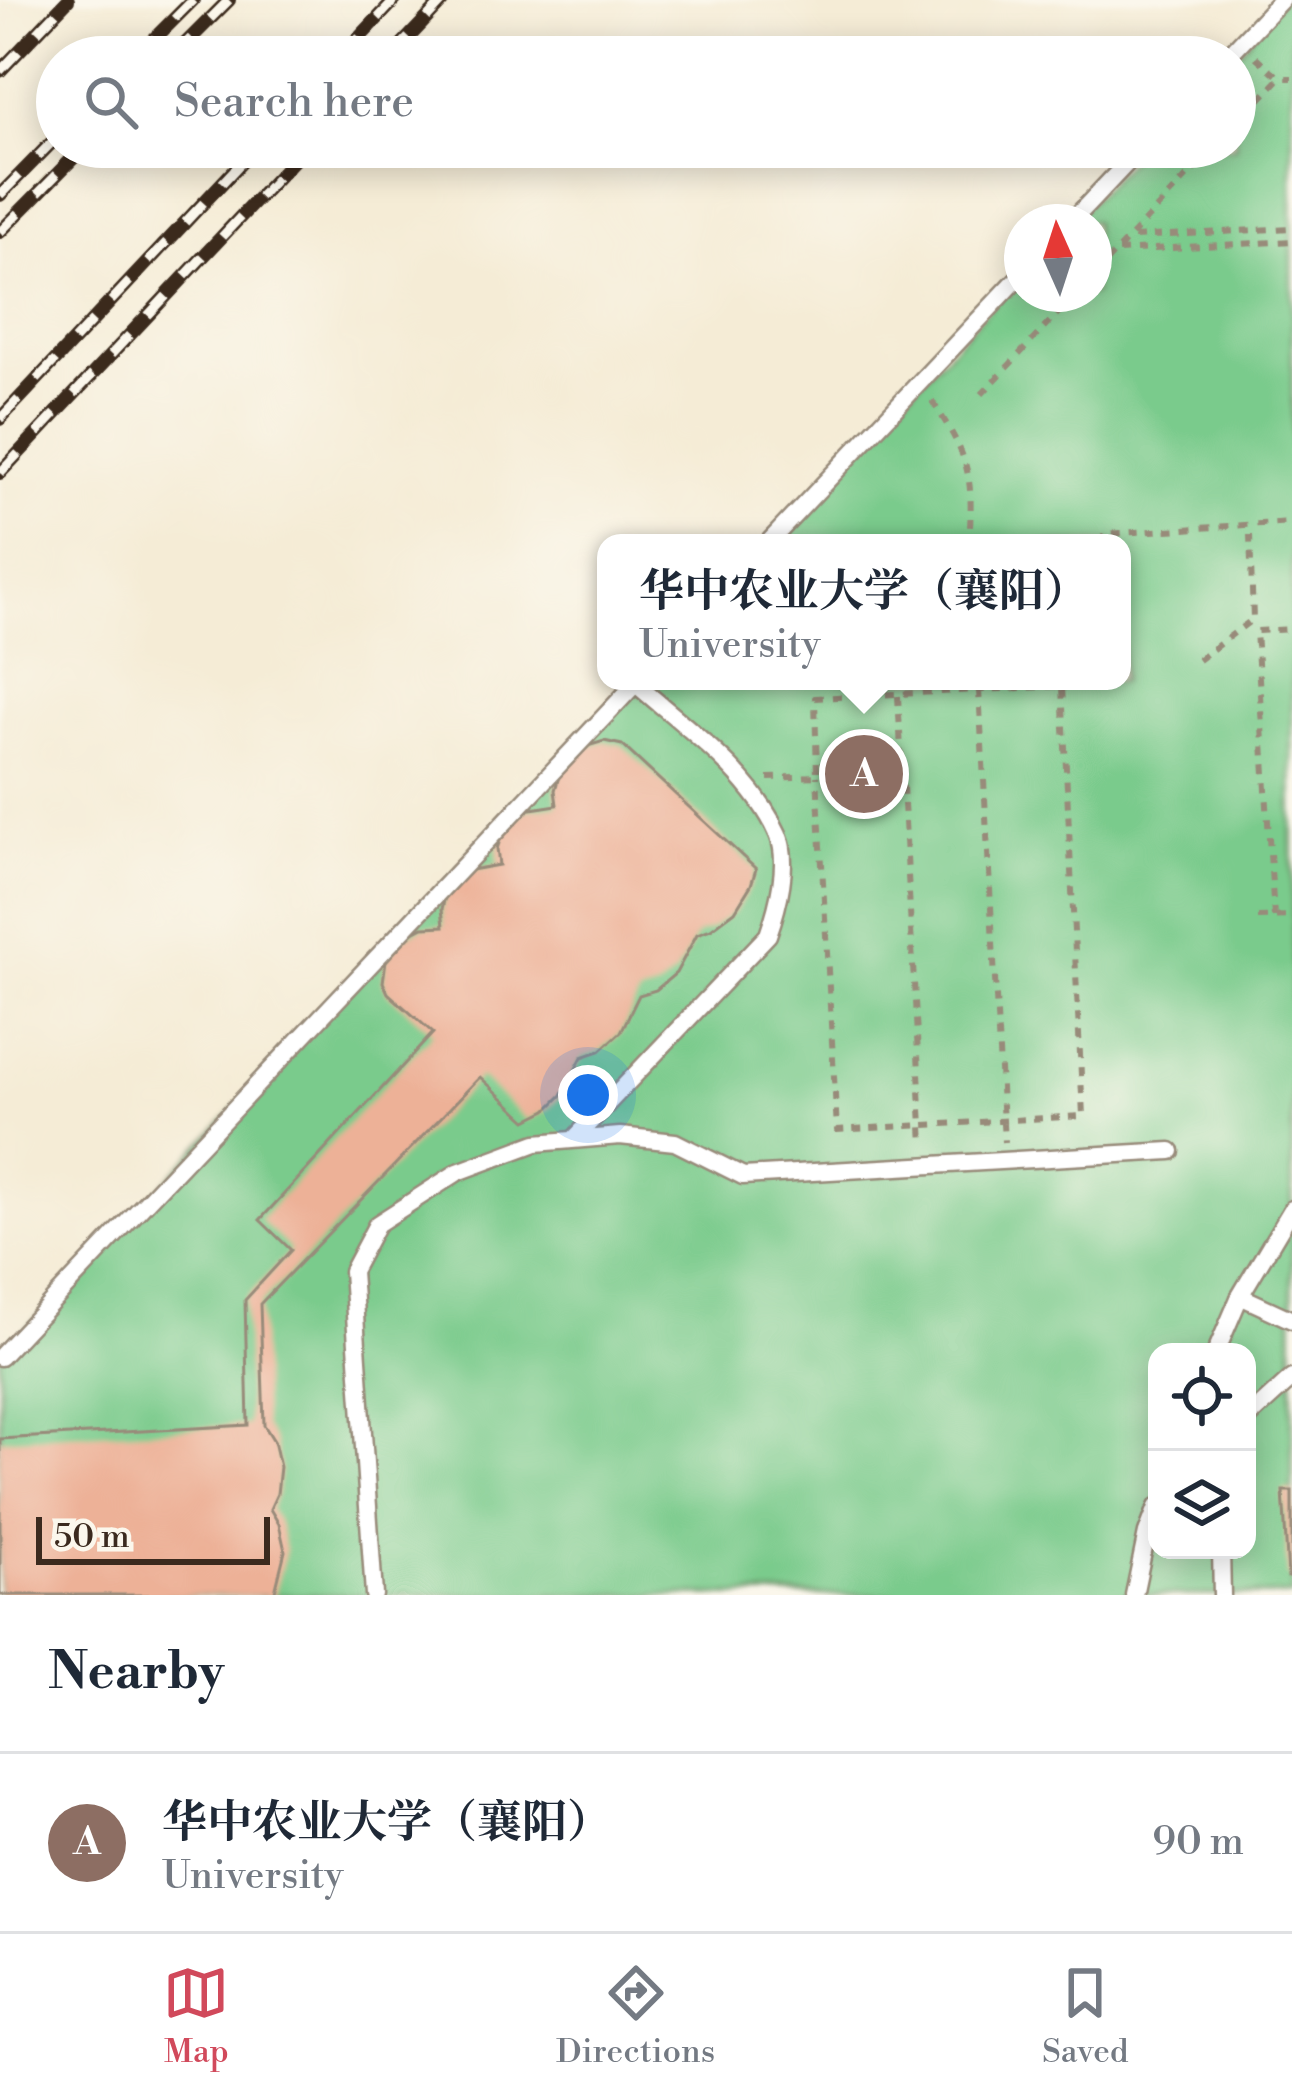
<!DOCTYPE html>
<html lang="en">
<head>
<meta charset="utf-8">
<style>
	:root { --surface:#fff; --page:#f6f6f7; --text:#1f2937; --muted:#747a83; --line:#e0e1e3; --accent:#d1495b }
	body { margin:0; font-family:"Libre Bodoni","Noto Serif SC",serif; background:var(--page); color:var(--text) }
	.controls { position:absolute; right:36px; bottom:36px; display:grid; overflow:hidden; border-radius:24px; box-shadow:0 6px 30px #0003 }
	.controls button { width:108px; height:108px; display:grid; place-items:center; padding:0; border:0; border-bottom:3px solid var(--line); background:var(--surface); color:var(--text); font:60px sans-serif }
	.compass { position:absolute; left:1004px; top:204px; width:108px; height:108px; border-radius:50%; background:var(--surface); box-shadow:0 6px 30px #0003; rotate:357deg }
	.scale { position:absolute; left:36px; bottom:30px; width:234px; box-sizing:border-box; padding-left:12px; border:6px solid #3b2a1e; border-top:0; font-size:33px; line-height:42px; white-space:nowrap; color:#3b2a1e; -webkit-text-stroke:9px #fbf7ec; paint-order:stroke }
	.you { position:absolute; left:588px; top:1095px; width:42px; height:42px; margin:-30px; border:9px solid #fff; border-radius:50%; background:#1a73e8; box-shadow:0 0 0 18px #1a73e833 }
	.badge { display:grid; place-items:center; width:78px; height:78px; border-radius:50%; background:var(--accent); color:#fff; font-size:39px; font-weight:700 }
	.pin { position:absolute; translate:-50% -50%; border:6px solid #fff; box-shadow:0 3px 12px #0006 }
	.popup { position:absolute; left:597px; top:534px; width:534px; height:156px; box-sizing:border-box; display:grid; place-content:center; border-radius:24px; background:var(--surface); filter:drop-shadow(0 3px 9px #0005); font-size:39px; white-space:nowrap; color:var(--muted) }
	.popup b { font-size:45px; color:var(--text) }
	.popup::after { content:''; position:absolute; left:50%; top:100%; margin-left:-24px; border:24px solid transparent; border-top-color:var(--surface) }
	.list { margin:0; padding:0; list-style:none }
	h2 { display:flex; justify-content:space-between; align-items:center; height:156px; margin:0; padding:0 48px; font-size:51px }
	h2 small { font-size:39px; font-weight:400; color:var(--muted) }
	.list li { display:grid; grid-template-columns:78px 1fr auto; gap:36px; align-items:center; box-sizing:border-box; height:180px; padding:0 48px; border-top:3px solid var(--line) }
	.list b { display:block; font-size:45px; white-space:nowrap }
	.list p { margin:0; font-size:39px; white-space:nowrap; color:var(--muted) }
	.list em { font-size:39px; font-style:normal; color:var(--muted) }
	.icon { flex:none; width:66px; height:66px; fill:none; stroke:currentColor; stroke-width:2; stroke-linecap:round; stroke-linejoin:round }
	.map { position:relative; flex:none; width:1292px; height:1595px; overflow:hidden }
	.search { position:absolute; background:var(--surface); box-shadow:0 6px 30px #0003; left:36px; right:36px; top:36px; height:132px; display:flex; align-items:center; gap:30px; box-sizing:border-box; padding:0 42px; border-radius:66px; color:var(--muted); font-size:45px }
	.sheet { height:336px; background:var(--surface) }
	nav { display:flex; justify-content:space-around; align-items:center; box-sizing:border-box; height:168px; border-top:3px solid var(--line); background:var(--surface); font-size:33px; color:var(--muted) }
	nav a { display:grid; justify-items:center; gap:6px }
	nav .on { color:var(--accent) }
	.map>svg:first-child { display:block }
	.green { fill:#7acb8c; stroke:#5a7a55; stroke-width:3; fill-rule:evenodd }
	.building { fill:#edb197 }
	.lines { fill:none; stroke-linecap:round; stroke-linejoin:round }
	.service-casing { stroke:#988b7a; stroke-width:21 }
	.path { stroke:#988b7a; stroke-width:6; stroke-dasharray:9 9; stroke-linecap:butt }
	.service { stroke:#fff; stroke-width:16 }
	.rail-casing { stroke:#3b2a1e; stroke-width:14 }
	.rail { stroke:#fbf7ec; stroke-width:9; stroke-dasharray:27; stroke-linecap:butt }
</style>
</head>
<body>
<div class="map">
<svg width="1292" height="1595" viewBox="0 0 1292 1595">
	<rect width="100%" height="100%" fill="#fbf7ec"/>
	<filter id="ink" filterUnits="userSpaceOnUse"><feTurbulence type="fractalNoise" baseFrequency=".00833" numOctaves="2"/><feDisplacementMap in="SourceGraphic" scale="24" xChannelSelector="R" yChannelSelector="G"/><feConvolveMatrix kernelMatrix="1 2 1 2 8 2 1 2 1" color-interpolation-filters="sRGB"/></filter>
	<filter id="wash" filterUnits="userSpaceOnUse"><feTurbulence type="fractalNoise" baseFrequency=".004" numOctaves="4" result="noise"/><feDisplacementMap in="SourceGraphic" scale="48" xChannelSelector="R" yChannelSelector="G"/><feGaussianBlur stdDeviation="2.7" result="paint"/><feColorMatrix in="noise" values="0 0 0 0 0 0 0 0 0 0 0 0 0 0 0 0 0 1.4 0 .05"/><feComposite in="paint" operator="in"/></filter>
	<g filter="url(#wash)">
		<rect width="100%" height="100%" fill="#f5ecd6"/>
		<path class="green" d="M 1281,0 L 1292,0 L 1292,1595 L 0,1595 L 0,1357 L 638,681 L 1122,681 L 1122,543 L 768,543 L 1022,274 L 1022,294 L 1094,294 L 1094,222 L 1071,222 L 1142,147 L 1235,147 L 1235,57 ZM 1157,1352 L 1247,1352 L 1247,1550 L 1157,1550 Z"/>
		<g id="blocks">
			<path class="building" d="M 604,741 L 622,745 L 756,869 L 751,885 L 735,911 L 711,929 L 697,934 L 676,973 L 656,990 L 639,995 L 621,1032 L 600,1051 L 582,1057 L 562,1095 L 547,1110 L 527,1120 L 480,1077 L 260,1304 L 264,1425 L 274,1441 L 280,1467 L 277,1494 L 270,1509 L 279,1524 L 285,1551 L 274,1595 L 0,1595 L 0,1439 L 248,1425 L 245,1300 L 291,1250 L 260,1220 L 433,1033 L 388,993 L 383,982 L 386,960 L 400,939 L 423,927 L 444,926 L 442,909 L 447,888 L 465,871 L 499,865 L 497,849 L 504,828 L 525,810 L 557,805 L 555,790 L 562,766 L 581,748 Z
				M 1283,1491 L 1292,1491 L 1292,1577 L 1288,1577 Z"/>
		</g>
	</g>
	<g filter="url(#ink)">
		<use href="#blocks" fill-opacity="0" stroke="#988b7a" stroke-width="3"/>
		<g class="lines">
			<defs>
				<path id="service" d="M 1227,57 L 1281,0
					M 1071,222 L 1142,147
					M 768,543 L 1022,274
					M 573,1140 L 768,935 C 778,907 790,862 778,834 C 751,773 684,726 636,684
					M 1240,1296 L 1292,1320
					M 1216,1352 L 1240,1296 L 1292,1209
					M 0,1357 L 638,681
					M 1247,1419 L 1292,1378
					M 1221,1550 L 1222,1595
					M 374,1595 L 352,1271 L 377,1224 L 458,1172 L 536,1143 L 620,1136 L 675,1142 L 743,1176 L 1171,1151
					M 1134,1595 L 1147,1533 L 1157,1507"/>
			</defs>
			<use href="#service" class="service-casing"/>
			<path class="path" d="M 1256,57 L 1280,78
				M 1235,126 L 1280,78 L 1292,78
				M 1134,237 L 1292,228
				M 1118,251 L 1292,241
				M 1094,275 L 1215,147
				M 982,394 L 1076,294
				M 932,401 C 969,457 974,475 969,543
				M 1100,543 L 1105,534 L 1292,522
				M 1198,660 L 1253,619 L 1250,535
				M 979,690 L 1004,1142
				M 898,696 L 923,1144
				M 768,778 L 817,776 L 815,698 L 1062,686 L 1083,1116 L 837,1130 L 817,776
				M 1258,917 L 1292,916
				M 1274,917 L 1256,631 L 1292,629"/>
			<use href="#service" class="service"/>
			<defs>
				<path id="rail" d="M 136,57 L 193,0
					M 172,57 L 229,0
					M 341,57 L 395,0
					M 390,57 L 444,0
					M 0,71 L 68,0
					M 0,195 L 57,137
					M 0,232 L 84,147
					M 0,419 L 256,147
					M 0,473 L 306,147"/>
			</defs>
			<use href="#rail" class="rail-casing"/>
			<use href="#rail" class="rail"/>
		</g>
	</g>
</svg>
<div class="controls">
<button><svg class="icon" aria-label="locate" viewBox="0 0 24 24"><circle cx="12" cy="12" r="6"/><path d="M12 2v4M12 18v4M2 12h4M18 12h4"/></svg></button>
<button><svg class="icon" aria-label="layers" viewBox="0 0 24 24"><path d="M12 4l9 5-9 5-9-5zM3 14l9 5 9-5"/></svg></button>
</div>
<svg class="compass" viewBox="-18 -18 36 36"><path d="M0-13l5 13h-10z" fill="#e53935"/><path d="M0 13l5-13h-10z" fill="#747a83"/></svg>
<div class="scale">50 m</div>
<div class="you"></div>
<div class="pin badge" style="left:864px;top:774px;background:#8d6e63">A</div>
<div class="popup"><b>华中农业大学（襄阳）</b>University</div>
<div class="search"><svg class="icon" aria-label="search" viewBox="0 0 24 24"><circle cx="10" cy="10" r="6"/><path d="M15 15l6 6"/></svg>Search here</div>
</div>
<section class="sheet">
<h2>Nearby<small></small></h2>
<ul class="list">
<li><span class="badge" style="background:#8d6e63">A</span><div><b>华中农业大学（襄阳）</b><p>University</p></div><em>90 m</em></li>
</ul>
</section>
<nav>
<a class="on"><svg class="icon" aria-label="map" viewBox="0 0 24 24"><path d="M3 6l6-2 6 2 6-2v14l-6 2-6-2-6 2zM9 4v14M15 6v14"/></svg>Map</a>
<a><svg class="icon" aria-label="directions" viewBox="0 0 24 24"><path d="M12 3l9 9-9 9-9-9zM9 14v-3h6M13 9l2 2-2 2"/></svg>Directions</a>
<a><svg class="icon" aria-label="saved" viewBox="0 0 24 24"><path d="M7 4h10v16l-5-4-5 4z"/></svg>Saved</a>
</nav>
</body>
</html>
